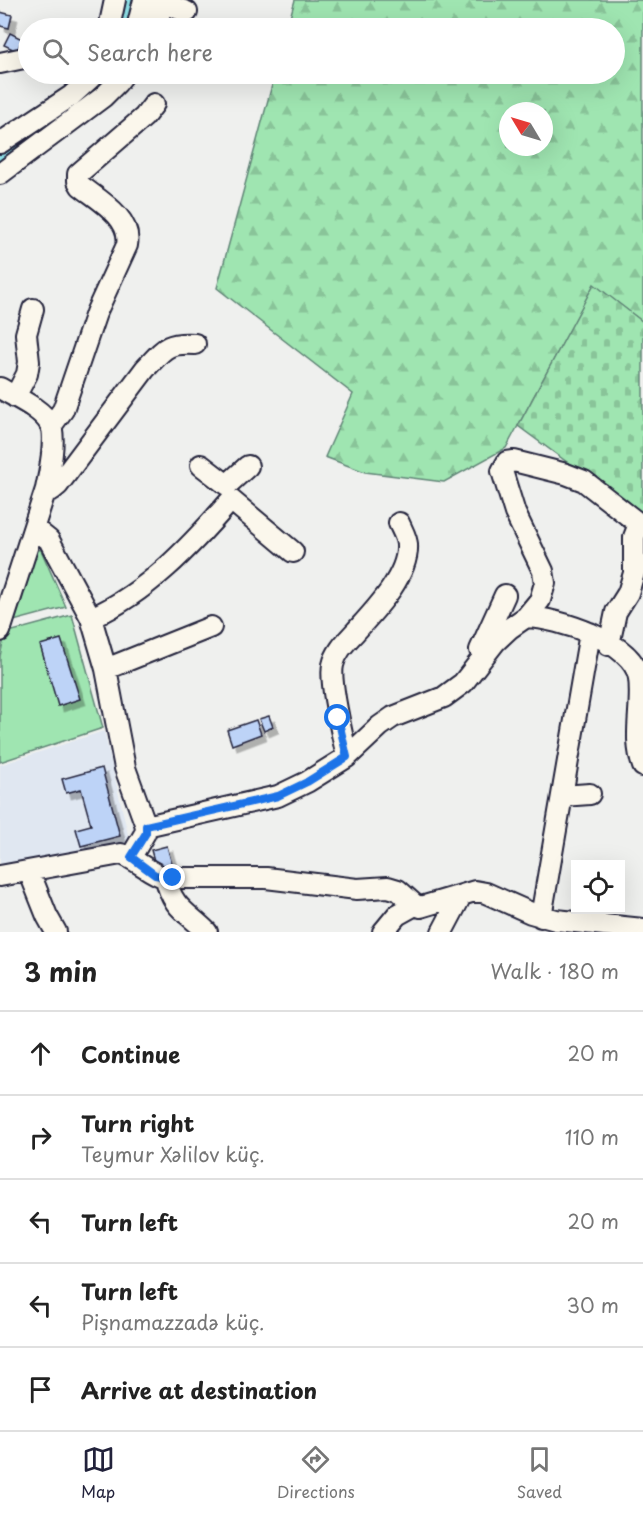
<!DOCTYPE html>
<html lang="en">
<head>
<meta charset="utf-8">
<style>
	:root { --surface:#fff; --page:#f2f2f2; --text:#222; --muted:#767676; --line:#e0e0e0; --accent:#22223b }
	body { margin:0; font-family:"Playpen Sans",sans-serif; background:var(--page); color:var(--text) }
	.controls { position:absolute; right:18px; bottom:18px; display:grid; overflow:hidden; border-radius:0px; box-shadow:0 6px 24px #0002 }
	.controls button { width:54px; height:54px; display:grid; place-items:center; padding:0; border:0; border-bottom:2px solid var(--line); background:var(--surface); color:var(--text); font:30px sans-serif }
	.compass { position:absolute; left:499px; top:102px; width:54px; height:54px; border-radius:50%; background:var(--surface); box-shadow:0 6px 24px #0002; rotate:308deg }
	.stop { position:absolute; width:18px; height:18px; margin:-14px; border:4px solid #1a73e8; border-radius:50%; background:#fff }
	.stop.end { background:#1a73e8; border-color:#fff; box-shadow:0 2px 6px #0008 }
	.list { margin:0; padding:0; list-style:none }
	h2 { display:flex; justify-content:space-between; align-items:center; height:78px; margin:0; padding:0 24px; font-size:26px }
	h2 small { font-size:20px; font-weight:400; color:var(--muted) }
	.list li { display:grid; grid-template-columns:39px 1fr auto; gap:18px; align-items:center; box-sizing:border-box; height:84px; padding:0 24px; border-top:2px solid var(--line) }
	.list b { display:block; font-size:22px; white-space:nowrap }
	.list p { margin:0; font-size:20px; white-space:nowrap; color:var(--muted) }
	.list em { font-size:20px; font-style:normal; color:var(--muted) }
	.icon { flex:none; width:33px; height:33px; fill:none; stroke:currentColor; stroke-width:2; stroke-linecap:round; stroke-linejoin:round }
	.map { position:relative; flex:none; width:643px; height:932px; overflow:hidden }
	.search { position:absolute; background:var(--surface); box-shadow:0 6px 24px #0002; left:18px; right:18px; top:18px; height:66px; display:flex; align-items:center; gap:15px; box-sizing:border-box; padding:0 21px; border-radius:33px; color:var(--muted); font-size:22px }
	.sheet { height:498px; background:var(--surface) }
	nav { display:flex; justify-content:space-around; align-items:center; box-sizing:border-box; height:84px; border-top:2px solid var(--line); background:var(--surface); font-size:16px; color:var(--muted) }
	nav a { display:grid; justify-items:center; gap:3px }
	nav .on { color:var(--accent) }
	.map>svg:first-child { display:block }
	.built { fill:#e0e7f1 }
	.grass { fill:#9fe5b1; stroke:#608476; stroke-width:1.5 }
	.forest { fill:url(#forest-firs); stroke:#608476; stroke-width:1.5; fill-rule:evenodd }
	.cemetery { fill:url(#cemetery-stones); stroke:#608476; stroke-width:1.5 }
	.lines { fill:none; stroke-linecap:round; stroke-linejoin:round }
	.river { stroke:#8edfe6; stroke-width:22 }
	.building { fill:#bdd3f7; stroke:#22223b; stroke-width:1.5; filter:url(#shadow) }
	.minor-casing { stroke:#22223b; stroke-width:24 }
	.minor { stroke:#fbf7ec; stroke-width:20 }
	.route { stroke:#1a73e8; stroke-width:8 }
</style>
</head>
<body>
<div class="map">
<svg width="643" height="932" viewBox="0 0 643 932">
	<defs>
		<pattern id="forest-firs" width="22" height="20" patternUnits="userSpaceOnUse" patternTransform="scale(1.5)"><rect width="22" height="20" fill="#9fe5b1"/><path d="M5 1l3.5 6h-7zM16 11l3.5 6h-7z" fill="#89c499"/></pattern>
		<pattern id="cemetery-stones" width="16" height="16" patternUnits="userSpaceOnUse" patternTransform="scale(1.5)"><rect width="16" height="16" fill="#9fe5b1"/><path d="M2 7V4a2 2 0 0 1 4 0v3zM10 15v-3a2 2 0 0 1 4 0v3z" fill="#89c499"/></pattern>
		<filter id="shadow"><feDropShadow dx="5.5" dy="5.5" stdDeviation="0" flood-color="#0004"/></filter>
	</defs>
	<rect width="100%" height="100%" fill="#eff0ee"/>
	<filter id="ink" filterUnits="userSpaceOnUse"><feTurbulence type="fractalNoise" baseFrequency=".0167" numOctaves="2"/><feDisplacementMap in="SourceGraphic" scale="12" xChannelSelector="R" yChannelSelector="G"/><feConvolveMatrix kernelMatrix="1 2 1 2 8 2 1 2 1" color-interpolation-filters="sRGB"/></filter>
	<g filter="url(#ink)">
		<path class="built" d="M 104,731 L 130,843 L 0,865 L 0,765 Z"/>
		<path class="grass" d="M 35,549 L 41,550 L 66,607 L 10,622 Z
			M 72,615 L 103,728 L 0,762 L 0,656 L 5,633 Z"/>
		<path class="forest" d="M 295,0 L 643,0 L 643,322 L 594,285 L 506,448 L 444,482 L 365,472 L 325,457 L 353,394 L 217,288 L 275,74 L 614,74 L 614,28 L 287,28 ZM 508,111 L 544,111 L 544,147 L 508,147 Z"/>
		<path class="cemetery" d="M 594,284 L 643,322 L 643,518 L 518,426 Z"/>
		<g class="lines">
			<path class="river" d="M 125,28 L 133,0
				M 0,158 L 85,99 L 108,74"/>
		</g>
		<path class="building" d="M 0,12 L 12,15 L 9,28 L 0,26 Z
			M 10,33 L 22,39 L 17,51 L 4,45 Z
			M 61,639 L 80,699 L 58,706 L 40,645 Z
			M 269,716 L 273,727 L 264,731 L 259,719 Z
			M 256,720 L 261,734 L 232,745 L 227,730 Z
			M 102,768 L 120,836 L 81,846 L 76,829 L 91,825 L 81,789 L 66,793 L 62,779 Z
			M 167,846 L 172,864 L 156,868 L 151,850 Z"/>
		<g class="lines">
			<defs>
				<path id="minor" d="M 163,3 L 187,12
					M 109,28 L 115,0
					M 137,28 L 144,0
					M 156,28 L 163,0
					M 0,63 L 24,58 L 28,55
					M 0,143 L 71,96 L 95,74
					M 0,174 L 103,97 L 117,83 L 124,74
					M 0,388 C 16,398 41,408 50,424 C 57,435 49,476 46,489 L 0,631
					M 15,397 L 27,374 L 29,362 L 26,334 L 33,309
					M 52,425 L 63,410 L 96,313 L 127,245 C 132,218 99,200 81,186 L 78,181 L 78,174 L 144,117 L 154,104
					M 201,465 L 227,485 L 248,466
					M 46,489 L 52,490 L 58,485 L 145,369 C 164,349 166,342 195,344
					M 34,528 L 49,540 L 91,618 L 106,669 L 125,768 L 146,826 L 145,833 L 131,857
					M 526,617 C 558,618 634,642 639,678 C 643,706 632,738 643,766
					M 91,618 C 148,592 190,547 231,500 L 293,552
					M 609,645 L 616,612 L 628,593 L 634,573 L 634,537 L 639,524
					M 480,650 L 505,595
					M 106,669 L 211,627
					M 347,757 C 343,737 329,683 333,665 C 336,651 347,641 356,631 C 375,610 409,575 407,545 C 407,538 402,530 399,523
					M 562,796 L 590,794
					M 146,826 L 278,796 L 307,782 L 347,757 L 380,726 L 393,717 L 444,697 L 463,683 L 495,642 L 510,628 L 526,617 L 540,600 L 545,583 L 543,571 L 515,513 L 502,471 L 507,462 L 514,461 L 566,474 L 584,481 L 643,527
					M 29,871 L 47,916 L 56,932
					M 0,876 L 121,854 C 138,860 149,873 166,878 L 266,878 L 357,889 L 388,887 L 398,890 L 415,905 L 421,907 L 475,891 L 486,893 L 531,913 L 556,920 L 643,929
					M 166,878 C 171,907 188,913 207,932
					M 541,917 L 590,633
					M 383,932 L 397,915 L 415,905
					M 442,932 L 461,896"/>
			</defs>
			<use href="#minor" class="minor-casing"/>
			<use href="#minor" class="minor"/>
		</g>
	</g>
	<g class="lines" filter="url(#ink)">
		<path class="route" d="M 173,878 L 155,875 L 131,857 L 146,833 L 146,826 L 278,796 L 307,782 L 347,757 L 338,718"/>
	</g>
</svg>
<div class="controls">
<button><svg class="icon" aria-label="locate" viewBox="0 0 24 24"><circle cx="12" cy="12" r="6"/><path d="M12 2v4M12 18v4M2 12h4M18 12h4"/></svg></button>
</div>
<svg class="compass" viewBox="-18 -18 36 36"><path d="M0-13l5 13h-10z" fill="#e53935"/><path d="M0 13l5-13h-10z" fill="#767676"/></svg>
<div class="stop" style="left:338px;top:718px"></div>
<div class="stop end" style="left:173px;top:878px"></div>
<div class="search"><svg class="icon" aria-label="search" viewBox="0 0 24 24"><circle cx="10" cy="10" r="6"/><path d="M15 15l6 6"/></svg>Search here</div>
</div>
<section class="sheet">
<h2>3 min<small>Walk · 180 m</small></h2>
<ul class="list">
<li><svg class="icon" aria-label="ahead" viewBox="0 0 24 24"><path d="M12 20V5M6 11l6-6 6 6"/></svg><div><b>Continue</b></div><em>20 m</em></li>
<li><svg class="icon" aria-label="right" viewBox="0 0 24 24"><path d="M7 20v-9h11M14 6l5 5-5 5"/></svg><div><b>Turn right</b><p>Teymur Xəlilov küç.</p></div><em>110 m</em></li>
<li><svg class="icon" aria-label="left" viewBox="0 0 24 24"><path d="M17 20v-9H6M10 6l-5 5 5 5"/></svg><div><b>Turn left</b></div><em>20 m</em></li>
<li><svg class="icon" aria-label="left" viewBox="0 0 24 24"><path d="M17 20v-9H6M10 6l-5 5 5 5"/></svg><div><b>Turn left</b><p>Pişnamazzadə küç.</p></div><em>30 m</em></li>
<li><svg class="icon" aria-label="arrive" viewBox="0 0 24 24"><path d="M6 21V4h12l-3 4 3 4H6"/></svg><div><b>Arrive at destination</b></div></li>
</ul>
</section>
<nav>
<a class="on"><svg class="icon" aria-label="map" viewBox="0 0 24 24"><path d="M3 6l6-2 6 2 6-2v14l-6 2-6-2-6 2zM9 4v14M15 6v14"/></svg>Map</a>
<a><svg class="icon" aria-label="directions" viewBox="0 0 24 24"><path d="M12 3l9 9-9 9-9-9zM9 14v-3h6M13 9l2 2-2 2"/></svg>Directions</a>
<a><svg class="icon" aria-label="saved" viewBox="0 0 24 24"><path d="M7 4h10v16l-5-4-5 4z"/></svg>Saved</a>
</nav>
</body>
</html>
